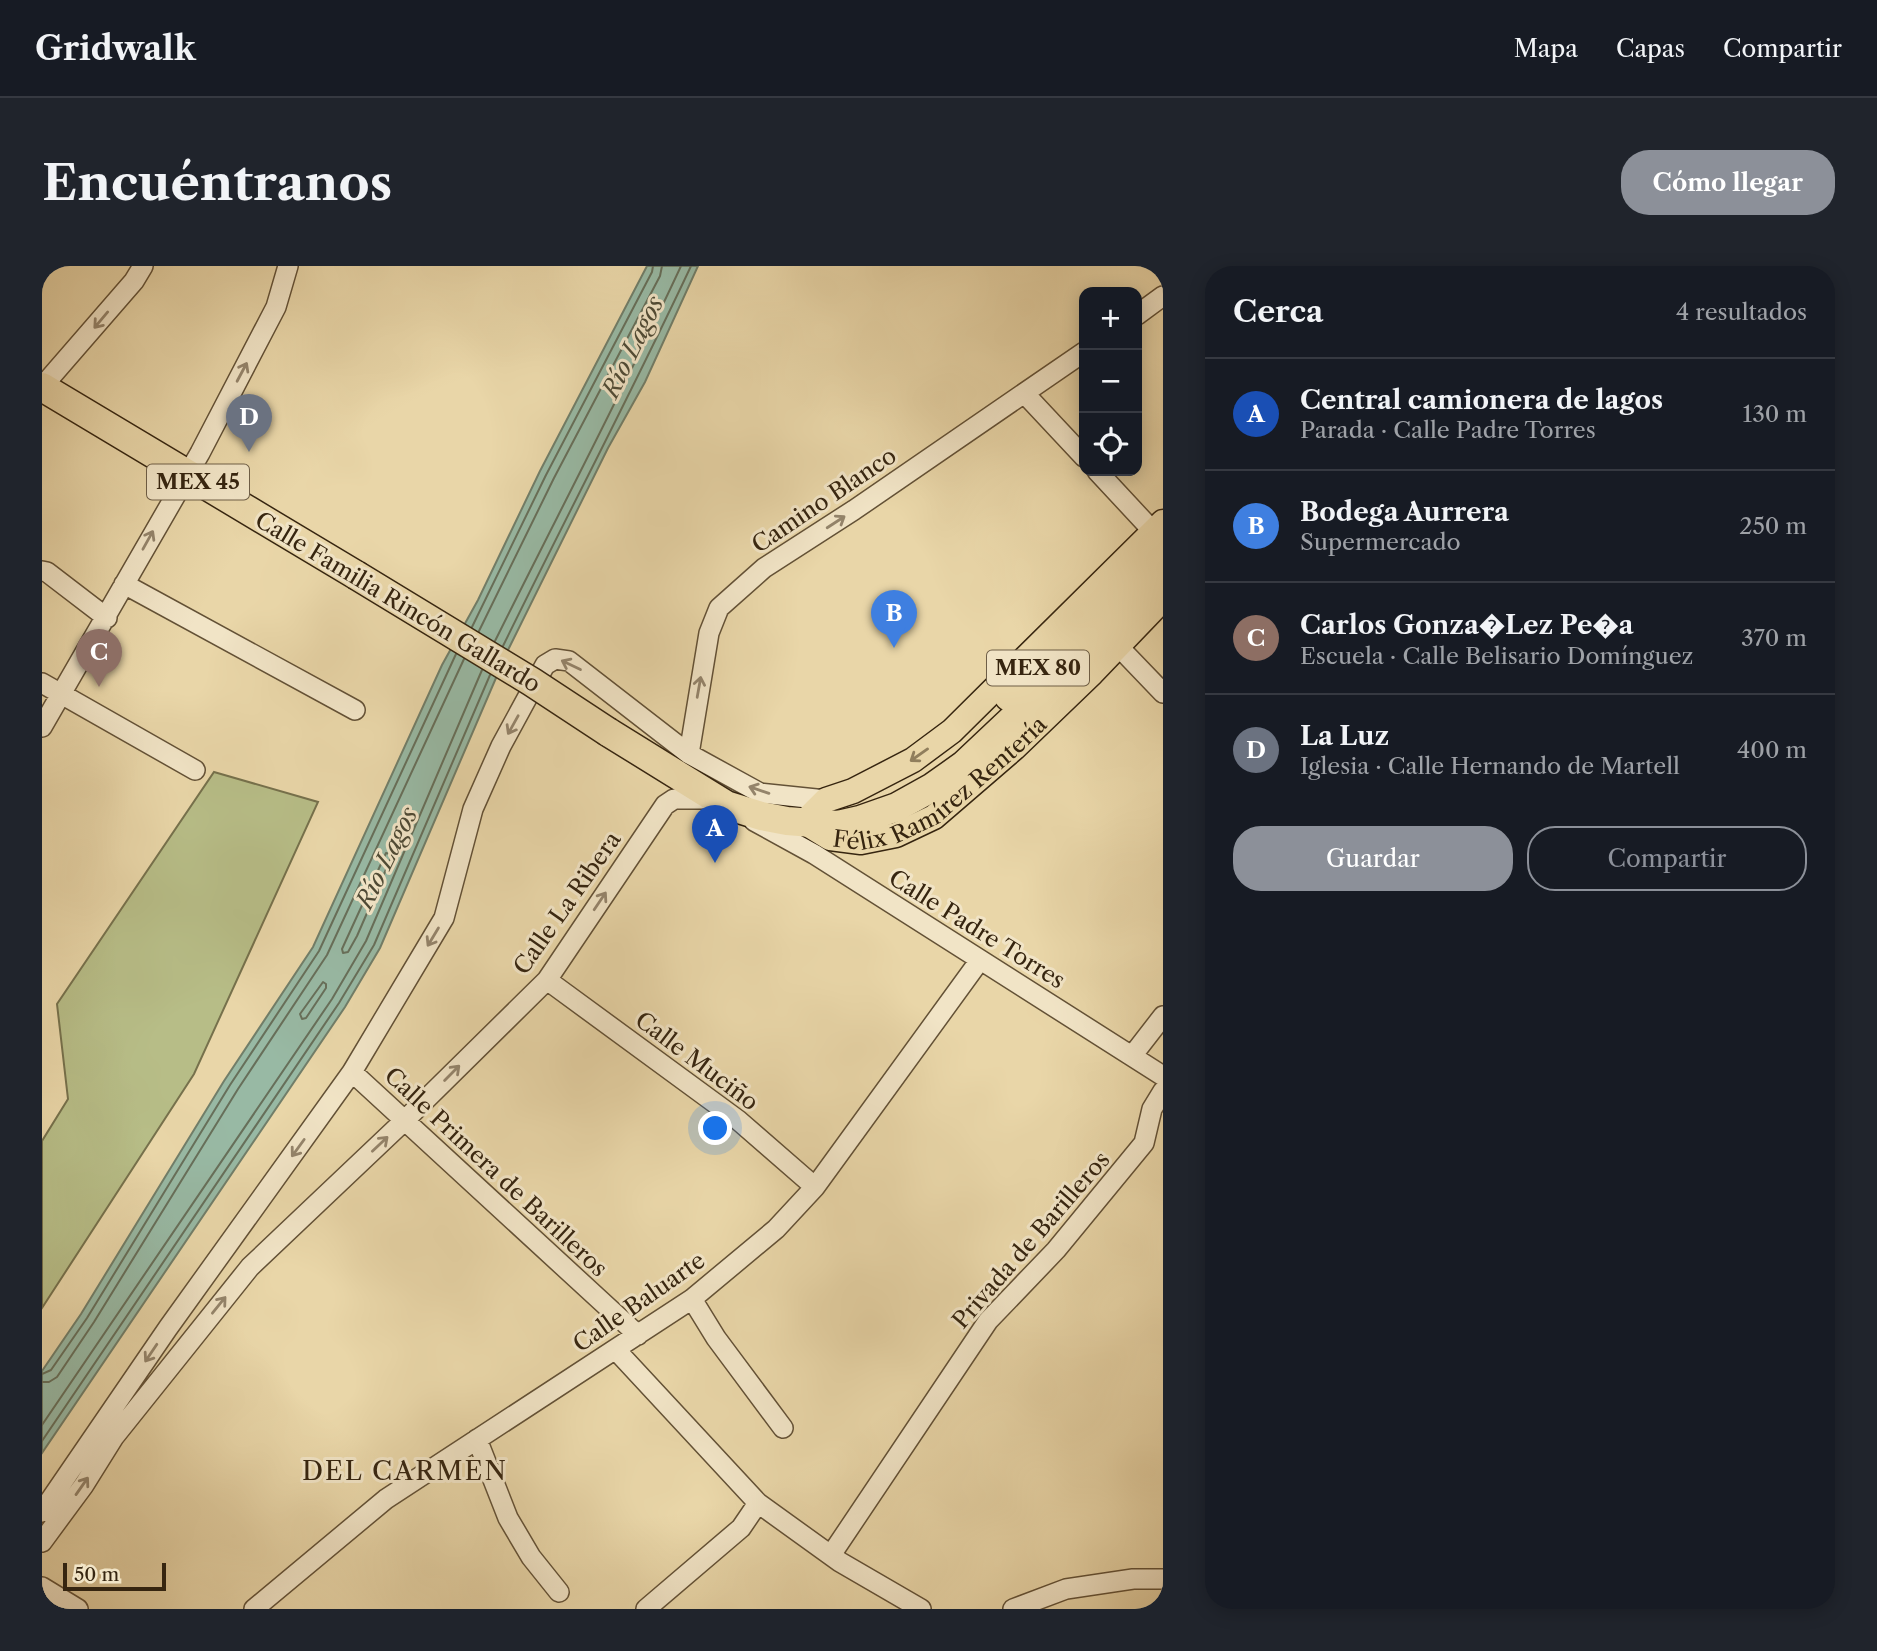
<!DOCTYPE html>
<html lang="es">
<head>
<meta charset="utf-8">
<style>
	:root { --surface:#171b24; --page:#20242c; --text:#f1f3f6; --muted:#9ea1a6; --line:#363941; --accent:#8c9099 }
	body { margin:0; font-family:"Libre Caslon Text",serif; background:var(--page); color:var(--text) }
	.controls { position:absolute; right:21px; top:21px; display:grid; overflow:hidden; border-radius:14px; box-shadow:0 4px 18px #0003 }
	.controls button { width:63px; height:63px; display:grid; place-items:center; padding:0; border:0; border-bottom:2px solid var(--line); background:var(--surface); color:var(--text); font:35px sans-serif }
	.scale { position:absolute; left:21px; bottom:18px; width:103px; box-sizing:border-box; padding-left:7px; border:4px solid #362510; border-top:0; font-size:19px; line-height:24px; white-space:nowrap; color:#362510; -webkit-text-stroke:5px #f1e4c6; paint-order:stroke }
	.you { position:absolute; left:674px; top:863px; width:24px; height:24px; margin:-18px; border:5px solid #fff; border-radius:50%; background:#1a73e8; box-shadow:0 0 0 10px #1a73e833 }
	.badge { display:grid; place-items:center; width:46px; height:46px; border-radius:50%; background:var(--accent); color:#fff; font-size:23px; font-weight:700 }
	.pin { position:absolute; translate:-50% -58px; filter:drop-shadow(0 2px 4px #0008) }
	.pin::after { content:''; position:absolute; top:37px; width:24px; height:21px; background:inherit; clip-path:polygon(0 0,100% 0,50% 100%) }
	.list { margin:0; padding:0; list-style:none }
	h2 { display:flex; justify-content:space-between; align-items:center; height:91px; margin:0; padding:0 28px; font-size:30px }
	h2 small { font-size:23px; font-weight:400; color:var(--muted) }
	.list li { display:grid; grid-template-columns:46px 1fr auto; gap:21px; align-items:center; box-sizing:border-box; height:112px; padding:0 28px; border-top:2px solid var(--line) }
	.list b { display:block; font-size:26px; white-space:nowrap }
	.list p { margin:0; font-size:23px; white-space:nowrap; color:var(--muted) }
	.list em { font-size:23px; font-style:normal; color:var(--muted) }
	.actions { display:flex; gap:14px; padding:21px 28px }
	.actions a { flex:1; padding:16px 0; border:2px solid var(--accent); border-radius:28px; text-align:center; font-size:24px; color:var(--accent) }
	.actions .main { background:var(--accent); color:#fff }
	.icon { flex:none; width:38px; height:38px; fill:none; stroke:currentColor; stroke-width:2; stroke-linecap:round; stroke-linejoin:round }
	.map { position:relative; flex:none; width:1121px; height:1343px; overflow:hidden; border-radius:28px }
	header { display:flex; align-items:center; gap:42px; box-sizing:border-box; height:98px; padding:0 35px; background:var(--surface); border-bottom:2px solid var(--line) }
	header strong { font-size:33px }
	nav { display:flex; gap:38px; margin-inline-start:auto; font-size:24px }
	.intro { display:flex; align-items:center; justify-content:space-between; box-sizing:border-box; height:168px; padding:0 42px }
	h1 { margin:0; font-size:49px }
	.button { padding:18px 32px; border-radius:28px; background:var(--accent); color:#fff; font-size:24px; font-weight:700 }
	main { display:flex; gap:42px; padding:0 42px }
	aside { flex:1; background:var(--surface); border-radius:28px; box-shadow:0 4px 18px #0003 }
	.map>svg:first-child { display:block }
	.green { fill:#b7bd87; stroke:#76714c; stroke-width:2 }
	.water { fill:#98b9a4; stroke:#717e69; stroke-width:2 }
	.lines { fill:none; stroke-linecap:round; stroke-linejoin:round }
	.shore { stroke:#676f5a; stroke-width:2 }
	.minor-casing { stroke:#635136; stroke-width:22 }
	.major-casing { stroke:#362510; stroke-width:27 }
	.highway-casing { stroke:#362510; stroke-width:31 }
	.minor { stroke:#f1e4c6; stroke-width:19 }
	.major { stroke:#e9d6a8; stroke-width:24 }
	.highway { stroke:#e9d6a8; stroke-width:28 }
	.highway-bridge-casing { stroke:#362510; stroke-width:31; stroke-linecap:butt }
	.highway-bridge { stroke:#e9d6a8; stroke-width:28 }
	.oneway { stroke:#94846b }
	.oneway2 { stroke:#907e5c }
	.labels { text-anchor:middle; stroke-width:6; stroke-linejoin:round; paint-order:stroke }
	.shield { fill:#f1e4c6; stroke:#6e5e47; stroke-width:2 }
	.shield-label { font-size:21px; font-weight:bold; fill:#362510 }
	.street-label { font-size:23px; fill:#362510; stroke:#f1e4c6 }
	.water-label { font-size:24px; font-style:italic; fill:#4e4a35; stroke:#f1e4c6 }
	.quarter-label { font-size:26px; letter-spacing:2px; fill:#362510; stroke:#f1e4c6 }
</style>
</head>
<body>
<header>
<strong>Gridwalk</strong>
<nav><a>Mapa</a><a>Capas</a><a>Compartir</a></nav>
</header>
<div class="intro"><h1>Encuéntranos</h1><a class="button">Cómo llegar</a></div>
<main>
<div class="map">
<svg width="1121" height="1343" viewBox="0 0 1121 1343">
	<rect width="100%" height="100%" fill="#e9d6a8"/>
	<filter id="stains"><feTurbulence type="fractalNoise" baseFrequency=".00286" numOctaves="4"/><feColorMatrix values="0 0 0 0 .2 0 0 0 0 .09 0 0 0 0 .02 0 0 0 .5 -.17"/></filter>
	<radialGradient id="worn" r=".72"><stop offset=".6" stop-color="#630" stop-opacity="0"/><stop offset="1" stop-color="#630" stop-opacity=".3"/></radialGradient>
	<path class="green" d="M 172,506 L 276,536 L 152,808 L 0,1042 L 0,875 L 26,833 L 15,738 Z"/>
	<path class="water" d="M 605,0 L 656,0 L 603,116 L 566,182 L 466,384 L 338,682 L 303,741 L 0,1187 L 0,1105 L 39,1048 L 182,815 L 271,681 L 400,399 L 436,334 L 498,205 Z"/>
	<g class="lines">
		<path class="shore" d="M 430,361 L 504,209 L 610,6 L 611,0
			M 437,365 L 512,212 L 618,10 L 620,0
			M 453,375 C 515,250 580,127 639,0
			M 461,380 C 523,253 589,128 649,0
			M 344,587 L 348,588 L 349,592 L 315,670 L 306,686 L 301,687 L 300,683 Z
			M 281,716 L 284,718 L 284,722 L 264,752 L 260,753 L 258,748 Z
			M 0,1108 L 9,1104 L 45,1052 L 188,819 L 277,685 L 414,388
			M 0,1116 L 7,1116 L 15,1111 L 52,1056 L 196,823 L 285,689 L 422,393
			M 0,1159 L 290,733 L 324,675 L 440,404
			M 0,1175 L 297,737 L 332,679 L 448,409"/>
		<defs>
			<path id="minor" d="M 1095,49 L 1121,30
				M 0,121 L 92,15 L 101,0
				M 983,128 L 1042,191
				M 1055,205 L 1121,276
				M 0,305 L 5,306 L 65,352
				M 82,318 L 313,444
				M 1075,379 L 1121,427
				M 0,417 L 153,504
				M 0,461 L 158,187 L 234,41 L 246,0
				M 647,488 L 667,367 L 677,342 L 722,302 L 812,244 L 1042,86
				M 712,555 L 772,588 L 1121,810
				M 505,714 L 696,854 L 773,921
				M 1090,790 L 1121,750
				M 310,806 L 596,1069
				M 650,1033 L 674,1072 L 741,1162
				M 574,1084 L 716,1237 L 798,1296 L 879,1343
				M 435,1173 L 466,1252 L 489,1291 L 517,1326
				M 0,1246 L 126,1062 L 310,806 L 402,652 L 431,543 L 459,480 L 503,399 L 513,393 L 527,395 L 647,488 L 718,527 L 784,534
				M 0,1276 L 42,1219 L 72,1171 L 208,1001 L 362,855 L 505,714 L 623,539 L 632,533 L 670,533
				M 789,1289 L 946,1055 L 1014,984 L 1102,877 L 1110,843 L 1121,825
				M 0,1321 L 36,1343
				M 212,1343 L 344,1233 L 650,1033 L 734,963 L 773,921 L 938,694
				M 604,1343 L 699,1262 L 716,1237
				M 971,1343 L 1024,1323 L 1091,1313 L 1121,1313"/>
			<g id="major">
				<path id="s1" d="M 1121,256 L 910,465 L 871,494 L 811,525 L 784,534 L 762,556 L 788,572 L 819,576 L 854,569 L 892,551 L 972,482 L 1050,407 L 1121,333"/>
			</g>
			<path id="highway" d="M 0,121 L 314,309
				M 967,431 L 1121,280
				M 566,466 L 684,539 L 719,550 L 745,555 L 796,559 L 818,554 L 855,541 L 891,521 L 922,499 L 1121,311"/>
		</defs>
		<use href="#minor" class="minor-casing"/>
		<use href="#major" class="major-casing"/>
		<use href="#highway" class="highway-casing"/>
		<use href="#minor" class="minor"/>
		<use href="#major" class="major"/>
		<use href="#highway" class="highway"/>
		<defs>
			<path id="highway-bridge" d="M 314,309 L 490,416 L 566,466"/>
		</defs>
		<use href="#highway-bridge" class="highway-bridge-casing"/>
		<use href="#highway-bridge" class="highway-bridge"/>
	</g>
	<defs><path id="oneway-shaft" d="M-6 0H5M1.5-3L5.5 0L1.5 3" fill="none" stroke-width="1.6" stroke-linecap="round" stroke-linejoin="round" transform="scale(1.75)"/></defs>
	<g class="oneway">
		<use href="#oneway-shaft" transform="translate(59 54) rotate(130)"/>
		<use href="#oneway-shaft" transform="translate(200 106) rotate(-62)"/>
		<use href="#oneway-shaft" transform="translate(794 256) rotate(-33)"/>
		<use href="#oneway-shaft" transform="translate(106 274) rotate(-61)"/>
		<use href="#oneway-shaft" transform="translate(529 399) rotate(-154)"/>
		<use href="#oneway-shaft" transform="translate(657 421) rotate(-80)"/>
		<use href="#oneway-shaft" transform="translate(471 459) rotate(119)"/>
		<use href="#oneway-shaft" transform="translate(717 524) rotate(-161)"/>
		<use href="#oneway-shaft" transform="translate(558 635) rotate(-56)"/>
		<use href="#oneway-shaft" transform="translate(391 671) rotate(121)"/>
		<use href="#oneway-shaft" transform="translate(410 807) rotate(-45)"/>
		<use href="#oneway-shaft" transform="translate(338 878) rotate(-43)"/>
		<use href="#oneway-shaft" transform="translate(256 882) rotate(126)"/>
		<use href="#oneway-shaft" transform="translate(177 1039) rotate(-51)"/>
		<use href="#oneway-shaft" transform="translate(109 1087) rotate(124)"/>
		<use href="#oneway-shaft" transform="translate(40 1220) rotate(-55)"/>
	</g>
	<use class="oneway2" href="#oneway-shaft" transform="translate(877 489) rotate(145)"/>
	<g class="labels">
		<g class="shield">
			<rect x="105" y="198.5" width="102" height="35" rx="5"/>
			<rect x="945" y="384.5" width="102" height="35" rx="5"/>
		</g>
		<g class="shield-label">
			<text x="156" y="223">MEX 45</text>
			<text x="996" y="409">MEX 80</text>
		</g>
		<g class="street-label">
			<text transform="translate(782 234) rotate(-34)" y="8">Camino Blanco</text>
			<text transform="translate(356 336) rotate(31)" y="8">Calle Familia Rincón Gallardo</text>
			<text dy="8" stroke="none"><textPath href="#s1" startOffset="632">Félix Ramírez Rentería</textPath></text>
			<text transform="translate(525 637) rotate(-55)" y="8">Calle La Ribera</text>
			<text transform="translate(935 663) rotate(32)" y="8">Calle Padre Torres</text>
			<text transform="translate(655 795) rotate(37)" y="8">Calle Muciño</text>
			<text transform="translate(454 906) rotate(43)" y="8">Calle Primera de Barilleros</text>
			<text transform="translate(989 974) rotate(-49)" y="8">Privada de Barilleros</text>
			<text transform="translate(597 1036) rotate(-35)" y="8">Calle Baluarte</text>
		</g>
		<g class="water-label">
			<text transform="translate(591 81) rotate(-64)" y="8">Río Lagos</text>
			<text transform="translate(345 592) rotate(-64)" y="8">Río Lagos</text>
		</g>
		<g class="quarter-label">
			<text x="363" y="1214">DEL CARMEN</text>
		</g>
	</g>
	<rect width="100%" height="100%" filter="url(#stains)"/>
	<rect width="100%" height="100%" fill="url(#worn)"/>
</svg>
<div class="controls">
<button>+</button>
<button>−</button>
<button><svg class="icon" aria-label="locate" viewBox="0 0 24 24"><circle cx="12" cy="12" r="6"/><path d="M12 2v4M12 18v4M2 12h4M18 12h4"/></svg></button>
</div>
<div class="scale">50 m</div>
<div class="you"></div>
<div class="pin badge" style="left:673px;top:597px;background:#1a4fb4">A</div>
<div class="pin badge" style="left:852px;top:382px;background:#3f7fe0">B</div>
<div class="pin badge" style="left:57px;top:421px;background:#8d6e63">C</div>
<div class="pin badge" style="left:207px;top:186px;background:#6b7280">D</div>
</div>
<aside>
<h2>Cerca<small>4 resultados</small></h2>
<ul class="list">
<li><span class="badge" style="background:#1a4fb4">A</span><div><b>Central camionera de lagos</b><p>Parada · Calle Padre Torres</p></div><em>130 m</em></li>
<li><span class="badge" style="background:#3f7fe0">B</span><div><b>Bodega Aurrera</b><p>Supermercado</p></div><em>250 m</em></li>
<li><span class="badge" style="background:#8d6e63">C</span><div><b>Carlos Gonza�Lez Pe�a</b><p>Escuela · Calle Belisario Domínguez</p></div><em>370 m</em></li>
<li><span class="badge" style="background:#6b7280">D</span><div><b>La Luz</b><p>Iglesia · Calle Hernando de Martell</p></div><em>400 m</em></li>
</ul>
<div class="actions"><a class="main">Guardar</a><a>Compartir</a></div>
</aside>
</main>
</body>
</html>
